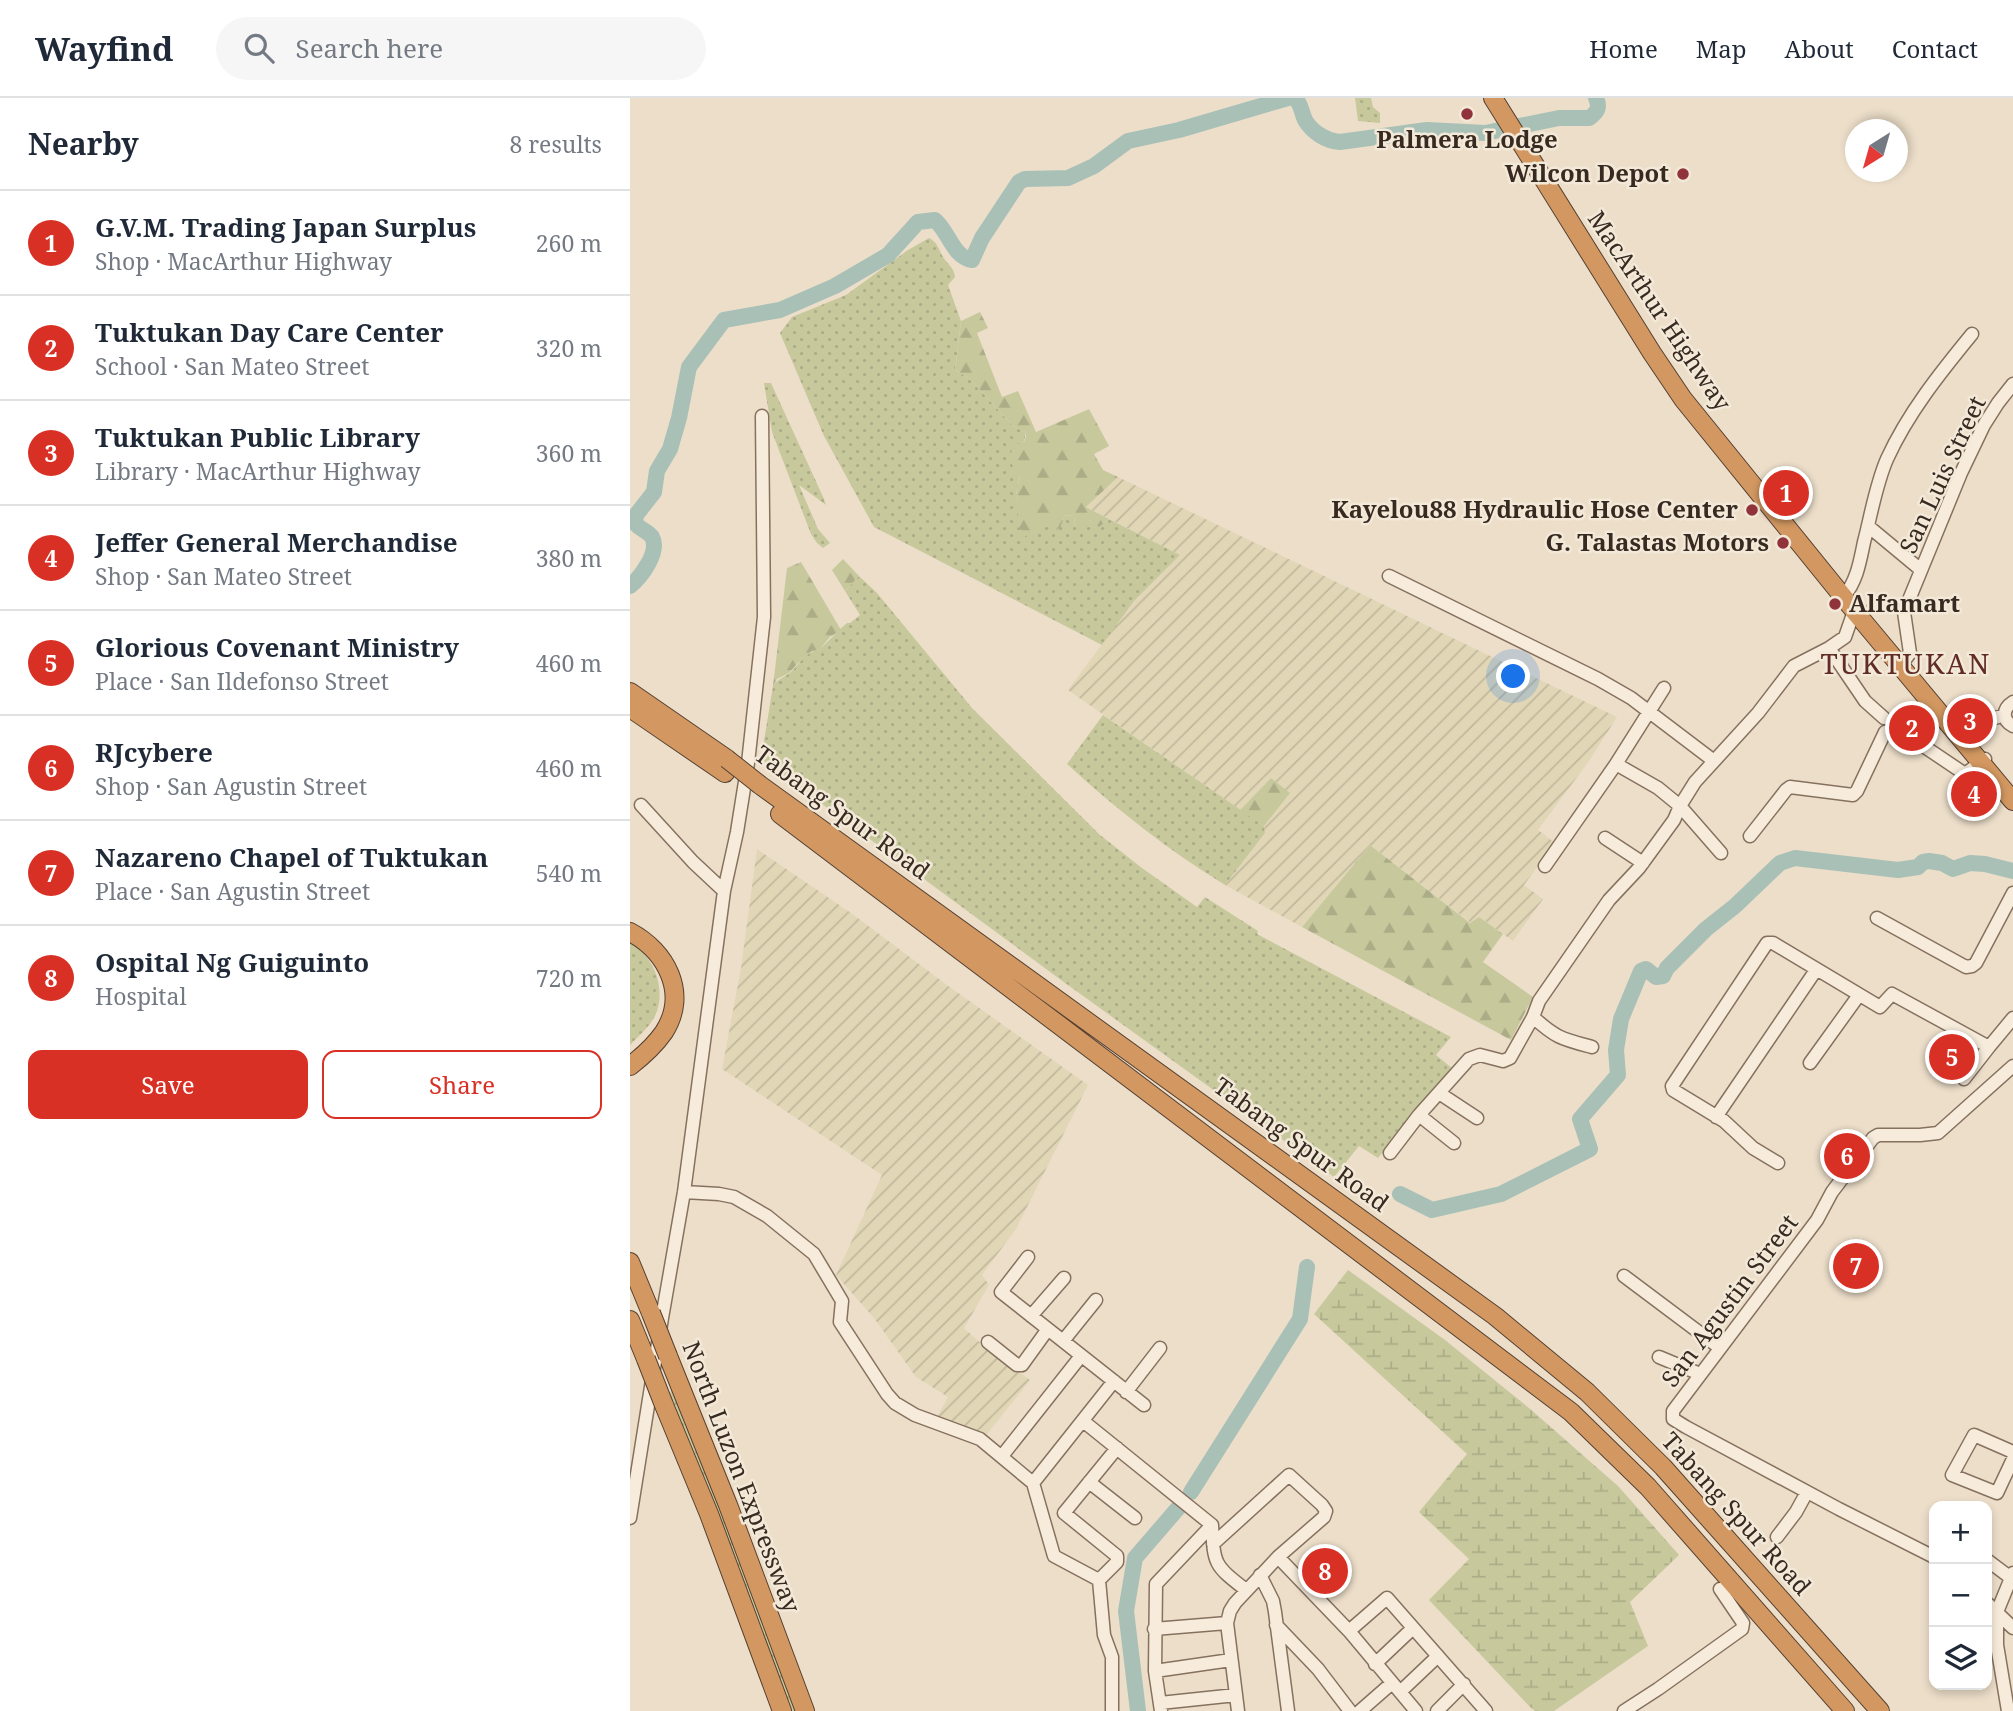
<!DOCTYPE html>
<html lang="en">
<head>
<meta charset="utf-8">
<style>
	:root { --surface:#fff; --page:#f6f6f7; --text:#1f2937; --muted:#747a83; --line:#e0e1e3; --accent:#d93025 }
	body { margin:0; font-family:"Noto Serif",serif; background:var(--page); color:var(--text) }
	.controls { position:absolute; right:21px; bottom:21px; display:grid; overflow:hidden; border-radius:14px; box-shadow:0 4px 10px #0003 }
	.controls button { width:63px; height:63px; display:grid; place-items:center; padding:0; border:0; border-bottom:2px solid var(--line); background:var(--surface); color:var(--text); font:35px sans-serif }
	.compass { position:absolute; left:1215px; top:21px; width:63px; height:63px; border-radius:50%; background:var(--surface); box-shadow:0 4px 10px #0003; rotate:217deg }
	.you { position:absolute; left:884px; top:579px; width:24px; height:24px; margin:-18px; border:5px solid #fff; border-radius:50%; background:#1a73e8; box-shadow:0 0 0 10px #1a73e833 }
	.badge { display:grid; place-items:center; width:46px; height:46px; border-radius:50%; background:var(--accent); color:#fff; font-size:23px; font-weight:700 }
	.pin { position:absolute; translate:-50% -50%; border:4px solid #fff; box-shadow:0 2px 7px #0006 }
	.list { margin:0; padding:0; list-style:none }
	h2 { display:flex; justify-content:space-between; align-items:center; height:91px; margin:0; padding:0 28px; font-size:30px }
	h2 small { font-size:23px; font-weight:400; color:var(--muted) }
	.list li { display:grid; grid-template-columns:46px 1fr auto; gap:21px; align-items:center; box-sizing:border-box; height:105px; padding:0 28px; border-top:2px solid var(--line) }
	.list b { display:block; font-size:26px; white-space:nowrap }
	.list p { margin:0; font-size:23px; white-space:nowrap; color:var(--muted) }
	.list em { font-size:23px; font-style:normal; color:var(--muted) }
	.actions { display:flex; gap:14px; padding:21px 28px }
	.actions a { flex:1; padding:16px 0; border:2px solid var(--accent); border-radius:14px; text-align:center; font-size:24px; color:var(--accent) }
	.actions .main { background:var(--accent); color:#fff }
	.icon { flex:none; width:38px; height:38px; fill:none; stroke:currentColor; stroke-width:2; stroke-linecap:round; stroke-linejoin:round }
	.map { position:relative; flex:none; width:1383px; height:1613px; overflow:hidden }
	header { display:flex; align-items:center; gap:42px; box-sizing:border-box; height:98px; padding:0 35px; background:var(--surface); border-bottom:2px solid var(--line) }
	header strong { font-size:33px }
	nav { display:flex; gap:38px; margin-inline-start:auto; font-size:24px }
	.search { width:490px; height:63px; background:var(--page); display:flex; align-items:center; gap:18px; box-sizing:border-box; padding:0 24px; border-radius:38px; color:var(--muted); font-size:26px }
	main { display:flex }
	aside { flex:1; background:var(--surface) }
	.map>svg:first-child { display:block }
	.farmland { fill:url(#farmland-furrows) }
	.grass { fill:url(#grass-dots) }
	.forest { fill:url(#forest-firs) }
	.wetland { fill:url(#wetland-marsh) }
	.lines { fill:none; stroke-linecap:round; stroke-linejoin:round }
	.river { stroke:#a9c0b7; stroke-width:16 }
	.minor-tunnel { stroke:#c8baa7; stroke-width:12; stroke-dasharray:12 6; stroke-linecap:butt }
	.minor-casing { stroke:#86715f; stroke-width:15 }
	.highway-casing { stroke:#554032; stroke-width:20 }
	.minor { stroke:#f7ecdb; stroke-width:12 }
	.highway { stroke:#d39861; stroke-width:18 }
	.highway-bridge-casing { stroke:#554032; stroke-width:20; stroke-linecap:butt }
	.highway-bridge { stroke:#d39861; stroke-width:18 }
	.poi-dot { fill:#91333b; stroke:#f3e9d8; stroke-width:2.5 }
	.labels { text-anchor:middle; stroke-width:5; stroke-linejoin:round; paint-order:stroke }
	.poi-label { font-size:24px; font-weight:bold; fill:#382a21; stroke:#f3e9d8; text-anchor:end }
	.street-label { font-size:24px; fill:#382a21; stroke:#f3e9d8 }
	.quarter-label { font-size:28px; letter-spacing:2px; fill:#612c24; stroke:#f3e9d8 }
</style>
</head>
<body>
<header>
<strong>Wayfind</strong>
<div class="search"><svg class="icon" aria-label="search" viewBox="0 0 24 24"><circle cx="10" cy="10" r="6"/><path d="M15 15l6 6"/></svg>Search here</div>
<nav><a>Home</a><a>Map</a><a>About</a><a>Contact</a></nav>
</header>
<main>
<aside>
<h2>Nearby<small>8 results</small></h2>
<ul class="list">
<li><span class="badge">1</span><div><b>G.V.M. Trading Japan Surplus</b><p>Shop · MacArthur Highway</p></div><em>260 m</em></li>
<li><span class="badge">2</span><div><b>Tuktukan Day Care Center</b><p>School · San Mateo Street</p></div><em>320 m</em></li>
<li><span class="badge">3</span><div><b>Tuktukan Public Library</b><p>Library · MacArthur Highway</p></div><em>360 m</em></li>
<li><span class="badge">4</span><div><b>Jeffer General Merchandise</b><p>Shop · San Mateo Street</p></div><em>380 m</em></li>
<li><span class="badge">5</span><div><b>Glorious Covenant Ministry</b><p>Place · San Ildefonso Street</p></div><em>460 m</em></li>
<li><span class="badge">6</span><div><b>RJcybere</b><p>Shop · San Agustin Street</p></div><em>460 m</em></li>
<li><span class="badge">7</span><div><b>Nazareno Chapel of Tuktukan</b><p>Place · San Agustin Street</p></div><em>540 m</em></li>
<li><span class="badge">8</span><div><b>Ospital Ng Guiguinto</b><p>Hospital</p></div><em>720 m</em></li>
</ul>
<div class="actions"><a class="main">Save</a><a>Share</a></div>
</aside>
<div class="map">
<svg width="1383" height="1613" viewBox="0 0 1383 1613">
	<defs>
		<pattern id="farmland-furrows" width="10" height="10" patternUnits="userSpaceOnUse" patternTransform="scale(1.75)"><rect width="10" height="10" fill="#e1d7b7"/><path d="M-1 1l2-2M0 10L10 0M9 11l2-2" fill="none" stroke="#c2b99d"/></pattern>
		<pattern id="grass-dots" width="8" height="8" patternUnits="userSpaceOnUse" patternTransform="scale(1.75)"><rect width="8" height="8" fill="#c7c99d"/><path d="M2 2h.1M6 6h.1" fill="none" stroke="#acad87" stroke-width="1.8" stroke-linecap="round"/></pattern>
		<pattern id="forest-firs" width="22" height="20" patternUnits="userSpaceOnUse" patternTransform="scale(1.75)"><rect width="22" height="20" fill="#c7c99d"/><path d="M5 1l3.5 6h-7zM16 11l3.5 6h-7z" fill="#acad87"/></pattern>
		<pattern id="wetland-marsh" width="20" height="14" patternUnits="userSpaceOnUse" patternTransform="scale(1.75)"><rect width="20" height="14" fill="#c7c99d"/><path d="M1 5h8M5 5V1M11 12h8M15 12V8" fill="none" stroke="#acad87"/></pattern>
	</defs>
	<rect width="100%" height="100%" fill="#ecdec9"/>
	<path class="farmland" d="M 488,379 L 987,619 L 959,663 L 908,732 L 925,745 L 894,787 L 913,801 L 883,843 L 849,819 L 841,825 L 740,747 L 672,829 L 595,787 L 635,735 L 634,728 L 659,695 L 641,681 L 610,712 L 438,592 L 504,503 L 550,457 L 456,409 Z
		M 127,751 L 221,815 L 321,890 L 458,987 L 386,1131 L 352,1177 L 359,1187 L 334,1230 L 347,1242 L 400,1282 L 354,1340 L 306,1321 L 318,1299 L 286,1279 L 244,1220 L 206,1177 L 252,1077 L 92,971 L 111,870 Z"/>
	<path class="grass" d="M 725,0 L 741,0 L 743,9 L 750,15 L 750,25 L 728,23 Z
		M 299,140 C 308,145 308,150 313,159 C 318,167 324,169 325,179 L 318,187 L 331,223 L 325,272 L 340,281 L 383,328 L 395,334 C 397,348 382,358 383,373 L 390,378 L 386,396 L 393,439 L 416,427 L 431,428 L 435,417 L 444,418 L 445,429 L 460,422 L 470,428 L 479,421 L 550,457 L 504,503 L 472,547 L 244,429 L 194,338 L 150,235 L 162,219 L 216,197 L 278,152 Z
		M 134,285 L 141,285 L 194,401 L 196,407 L 169,387 L 188,431 L 200,445 L 193,450 L 187,445 L 181,436 L 142,334 Z
		M 229,478 L 247,495 L 342,610 L 470,737 L 512,770 L 567,809 L 575,799 L 628,833 L 627,836 L 821,939 L 806,957 L 823,971 L 748,1060 L 729,1048 L 704,1079 L 431,882 L 131,661 L 143,588 C 148,580 154,580 161,574 C 168,567 173,558 182,554 C 189,549 185,554 192,549 C 201,541 208,532 217,525 L 220,525 L 230,517 L 215,493 Z
		M 473,617 L 634,728 L 635,735 L 595,787 C 538,752 486,711 437,666 Z
		M 0,845 C 25,858 37,893 25,918 C 19,929 9,938 0,947 Z
		M 43,1284 L 168,1613 L 160,1613 L 97,1441 L 40,1297 Z"/>
	<path class="forest" d="M 350,214 L 358,230 L 347,235 L 372,299 L 388,293 L 406,334 L 459,311 L 479,348 L 464,356 L 473,372 L 488,379 L 456,409 L 479,421 L 469,429 L 460,422 L 456,426 L 445,429 L 444,418 L 435,417 L 431,428 L 425,434 L 416,427 L 410,436 L 405,433 L 392,440 L 392,433 L 384,425 L 388,417 L 386,396 L 390,379 L 383,373 L 382,364 L 380,359 L 383,347 L 394,344 L 396,339 L 395,334 L 383,328 L 340,281 L 325,272 L 331,223 Z
		M 213,461 L 229,478 L 215,493 L 202,472 Z
		M 171,464 L 211,532 L 200,539 L 190,551 L 182,553 L 168,565 L 159,575 L 147,581 L 143,588 L 157,470 Z
		M 641,680 L 660,695 L 634,728 L 610,712 Z
		M 740,747 L 840,825 L 849,819 L 873,836 L 853,864 L 903,899 L 881,942 L 672,829 Z"/>
	<path class="wetland" d="M 718,1172 L 815,1242 L 899,1310 L 988,1388 L 1049,1457 L 1000,1504 L 1018,1548 L 924,1613 L 905,1613 L 900,1609 L 799,1502 L 839,1461 L 789,1414 L 837,1356 L 684,1216 Z"/>
	<g class="lines">
		<path class="river" d="M 665,0 C 672,7 671,14 675,22 C 682,34 696,43 710,44 L 797,32 L 855,35 L 929,20 L 959,20 C 968,14 970,9 966,0
			M 0,488 C 11,479 30,454 22,439 C 18,433 9,431 5,425 L 6,417 L 24,394 L 27,373 L 40,351 L 49,320 L 59,269 L 94,222 L 150,212 L 205,188 L 258,157 L 288,124 L 305,122 C 319,134 323,159 342,162 L 352,140 L 389,84 L 395,81 L 438,80 L 464,68 L 498,43 L 549,32 L 658,0
			M 770,1096 L 802,1112 L 871,1096 L 960,1051 L 950,1021 L 988,977 L 986,952 L 991,921 L 1011,873 L 1016,871 L 1026,879 L 1033,878 L 1037,870 L 1076,831 L 1105,808 L 1150,765 L 1165,760 L 1268,772 L 1288,769 L 1293,764 L 1299,763 L 1312,765 L 1323,771 L 1340,765 L 1355,766 L 1383,773
			M 561,1394 L 670,1221 L 677,1169
			M 508,1613 L 496,1513 L 505,1460 L 549,1409"/>
		<path class="minor-tunnel" d="M 1254,620 L 1286,643"/>
		<defs>
			<path id="minor" d="M 1238,428 L 1291,472
				M 759,478 L 968,581 L 1001,600 L 1084,663
				M 1214,498 C 1227,483 1230,463 1234,444 C 1241,417 1246,386 1257,361 C 1278,315 1310,275 1342,236
				M 1199,550 L 1235,603 L 1254,620
				M 1271,567 L 1280,555 L 1274,514 L 1331,375 L 1354,327 L 1368,305 L 1383,286
				M 1383,604 C 1372,611 1372,622 1383,628
				M 1333,642 L 1356,623 L 1374,617
				M 1286,643 L 1335,676 L 1355,661
				M 986,666 L 1034,590
				M 11,707 L 63,764 L 94,793
				M 1120,738 L 1156,692 L 1160,689 L 1223,697 L 1227,693 L 1255,634
				M 975,740 L 1013,765
				M 1091,755 L 1050,708 L 1065,684 L 1128,615 L 1164,568 L 1199,550 L 1215,539 L 1222,519 L 1231,512
				M 915,768 L 986,666 L 1028,690 L 1050,708 L 1044,722 L 1009,770 L 979,802 L 909,903 L 903,919 C 926,940 932,941 962,949
				M 1247,820 L 1336,869 L 1342,868 L 1346,865 L 1383,795
				M 1180,965 L 1229,897
				M 1334,981 L 1359,949
				M 809,995 L 847,1020
				M 789,1017 L 824,1045
				M 1086,1019 L 1186,872
				M 760,1055 L 789,1017 L 839,961 L 850,957 L 873,963 L 880,960 L 903,919
				M 1148,1065 L 1123,1050 L 1094,1023 L 1043,992 L 1042,988 L 1137,845 L 1143,845 L 1250,909 L 1262,896 L 1359,949 L 1383,920
				M 54,1094 L 89,1096 L 104,1099 L 137,1118 L 184,1156 L 212,1203 L 210,1224 L 257,1296 L 265,1305 L 285,1317 L 350,1341 L 403,1385 L 424,1458 L 469,1482 L 474,1537 L 482,1559 L 482,1613
				M 398,1159 L 371,1194 L 514,1307
				M 994,1178 L 1090,1250
				M 401,1218 L 434,1180
				M 433,1243 L 466,1202
				M 358,1244 L 387,1267 L 392,1267 L 418,1231
				M 1029,1259 L 1070,1276
				M 496,1294 L 530,1250
				M 453,1323 L 582,1427 C 584,1467 584,1467 616,1492
				M 1383,1354 L 1344,1337 L 1322,1377 L 1367,1395 L 1383,1361
				M 372,1358 L 451,1258
				M 459,1384 L 505,1420
				M 403,1385 L 484,1283
				M 0,1420 L 32,1220 L 54,1094 L 94,793 L 107,734 L 118,665 L 134,519 L 132,318
				M 1147,1439 L 1166,1414 L 1177,1394
				M 583,1446 L 659,1377 L 692,1407 L 696,1413 L 694,1419 L 648,1459 L 605,1505 L 600,1513 L 597,1525 L 608,1613
				M 648,1459 L 719,1533 L 786,1613
				M 1304,1459 L 1209,1411 L 1056,1329 L 1043,1321 L 1043,1313 L 1187,1122 L 1202,1094 L 1243,1040 L 1248,1037 L 1290,1037 L 1308,1035 L 1383,968
				M 1357,1462 L 1381,1480
				M 630,1477 L 643,1503 L 645,1514 L 658,1613
				M 469,1482 L 487,1464 L 487,1458 L 434,1415 L 487,1350
				M 1357,1505 L 1383,1530
				M 646,1527 L 688,1571 L 720,1613
				M 524,1531 L 597,1525
				M 719,1533 L 757,1500 L 856,1613
				M 745,1566 L 783,1530
				M 525,1573 L 601,1562
				M 770,1594 L 808,1558
				M 530,1605 L 606,1597
				M 531,1613 L 525,1573 L 526,1486 L 582,1427
				M 730,1613 L 762,1585
				M 807,1613 L 834,1586
				M 994,1613 L 1028,1591 L 1112,1531 L 1113,1525 L 1090,1491
				M 1378,1613 L 1367,1547 L 1367,1514 L 1383,1475"/>
			<path id="highway" d="M 863,0 L 1022,255 L 1053,301 L 1227,516 L 1383,703
				M 0,594 L 97,661
				M 0,610 L 95,675
				M 130,687 L 865,1218 L 957,1294 L 1033,1369 L 1250,1613
				M 150,716 L 941,1314 L 1018,1389 L 1215,1613
				M 0,834 C 36,853 59,895 34,934 C 25,947 13,958 0,968
				M 0,1164 L 21,1215
				M 0,1222 L 16,1261
				M 38,1258 L 98,1407 L 175,1613
				M 34,1307 L 79,1416 L 152,1613"/>
		</defs>
		<use href="#minor" class="minor-casing"/>
		<use href="#highway" class="highway-casing"/>
		<use href="#minor" class="minor"/>
		<use href="#highway" class="highway"/>
		<defs>
			<path id="highway-bridge" d="M 97,661 L 130,687
				M 21,1215 L 38,1258
				M 16,1261 L 34,1307"/>
		</defs>
		<use href="#highway-bridge" class="highway-bridge-casing"/>
		<use href="#highway-bridge" class="highway-bridge"/>
	</g>
	<g class="poi-dot">
		<circle cx="837" cy="16" r="7"/>
		<circle cx="1053" cy="76" r="7"/>
		<circle cx="1122" cy="412" r="7"/>
		<circle cx="1153" cy="445" r="7"/>
		<circle cx="1205" cy="506" r="7"/>
	</g>
	<g class="labels">
		<g class="poi-label">
			<text x="837" y="50" text-anchor="middle">Palmera Lodge</text>
			<text x="1039" y="84">Wilcon Depot</text>
			<text x="1108" y="420">Kayelou88 Hydraulic Hose Center</text>
			<text x="1139" y="453">G. Talastas Motors</text>
			<text x="1219" y="514" text-anchor="start">Alfamart</text>
		</g>
		<g class="street-label">
			<text transform="translate(1029 213) rotate(56)" y="8">MacArthur Highway</text>
			<text transform="translate(1313 377) rotate(-65)" y="8">San Luis Street</text>
			<text transform="translate(212 715) rotate(36)" y="8">Tabang Spur Road</text>
			<text transform="translate(671 1047) rotate(36)" y="8">Tabang Spur Road</text>
			<text transform="translate(1100 1203) rotate(-53)" y="8">San Agustin Street</text>
			<text transform="translate(111 1379) rotate(69)" y="8">North Luzon Expressway</text>
			<text transform="translate(1106 1416) rotate(48)" y="8">Tabang Spur Road</text>
		</g>
		<g class="quarter-label">
			<text x="1276" y="576">TUKTUKAN</text>
		</g>
	</g>
</svg>
<div class="controls">
<button>+</button>
<button>−</button>
<button><svg class="icon" aria-label="layers" viewBox="0 0 24 24"><path d="M12 4l9 5-9 5-9-5zM3 14l9 5 9-5"/></svg></button>
</div>
<svg class="compass" viewBox="-18 -18 36 36"><path d="M0-13l5 13h-10z" fill="#e53935"/><path d="M0 13l5-13h-10z" fill="#747a83"/></svg>
<div class="you"></div>
<div class="pin badge" style="left:1156px;top:395px">1</div>
<div class="pin badge" style="left:1282px;top:630px">2</div>
<div class="pin badge" style="left:1340px;top:623px">3</div>
<div class="pin badge" style="left:1344px;top:696px">4</div>
<div class="pin badge" style="left:1322px;top:959px">5</div>
<div class="pin badge" style="left:1217px;top:1058px">6</div>
<div class="pin badge" style="left:1226px;top:1168px">7</div>
<div class="pin badge" style="left:695px;top:1473px">8</div>
</div>
</main>
</body>
</html>
